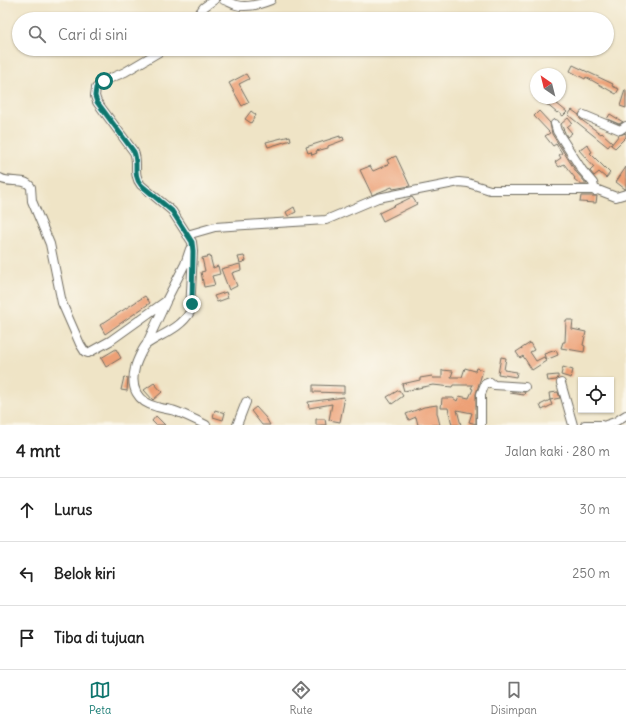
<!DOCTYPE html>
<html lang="id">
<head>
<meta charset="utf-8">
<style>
	:root { --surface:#fff; --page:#f2f2f2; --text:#222; --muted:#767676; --line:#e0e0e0; --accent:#0f766e }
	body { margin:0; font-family:Delius,sans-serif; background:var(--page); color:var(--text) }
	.controls { position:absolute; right:12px; bottom:12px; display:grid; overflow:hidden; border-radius:0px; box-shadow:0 1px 3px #0004 }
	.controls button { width:36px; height:36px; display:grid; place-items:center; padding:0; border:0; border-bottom:1px solid var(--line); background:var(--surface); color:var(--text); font:20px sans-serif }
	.compass { position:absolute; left:530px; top:68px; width:36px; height:36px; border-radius:50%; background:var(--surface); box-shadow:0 1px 3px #0004; rotate:325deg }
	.stop { position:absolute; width:12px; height:12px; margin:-9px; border:3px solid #0f766e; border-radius:50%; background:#fff }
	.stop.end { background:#0f766e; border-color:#fff; box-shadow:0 1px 4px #0008 }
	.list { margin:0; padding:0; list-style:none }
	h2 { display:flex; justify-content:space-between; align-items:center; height:52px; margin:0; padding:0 16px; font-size:17px }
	h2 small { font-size:13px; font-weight:400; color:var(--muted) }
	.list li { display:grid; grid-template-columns:26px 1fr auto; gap:12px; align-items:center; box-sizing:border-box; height:64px; padding:0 16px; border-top:1px solid var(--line) }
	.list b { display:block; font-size:15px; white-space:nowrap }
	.list em { font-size:13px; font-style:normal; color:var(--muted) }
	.icon { flex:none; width:22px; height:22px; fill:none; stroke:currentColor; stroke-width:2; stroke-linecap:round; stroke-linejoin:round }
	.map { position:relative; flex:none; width:626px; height:425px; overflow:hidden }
	.search { position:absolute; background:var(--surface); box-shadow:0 1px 3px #0004; left:12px; right:12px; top:12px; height:44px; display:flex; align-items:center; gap:10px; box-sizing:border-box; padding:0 14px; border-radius:22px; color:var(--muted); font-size:15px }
	.sheet { height:244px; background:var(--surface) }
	nav { display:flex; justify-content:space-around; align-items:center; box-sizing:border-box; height:56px; border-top:1px solid var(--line); background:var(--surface); font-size:11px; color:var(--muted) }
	nav a { display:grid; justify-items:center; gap:2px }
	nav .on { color:var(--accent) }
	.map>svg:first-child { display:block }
	.building { fill:#eda076 }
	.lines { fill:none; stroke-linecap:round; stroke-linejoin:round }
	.minor-casing { stroke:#706c61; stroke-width:10 }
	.minor { stroke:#fff; stroke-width:8 }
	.route { stroke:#0f766e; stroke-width:5 }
</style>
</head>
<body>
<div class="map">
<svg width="626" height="425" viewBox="0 0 626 425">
	<rect width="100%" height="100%" fill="#fbf7ec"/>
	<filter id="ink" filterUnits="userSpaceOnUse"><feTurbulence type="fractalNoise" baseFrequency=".025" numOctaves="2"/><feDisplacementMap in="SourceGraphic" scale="8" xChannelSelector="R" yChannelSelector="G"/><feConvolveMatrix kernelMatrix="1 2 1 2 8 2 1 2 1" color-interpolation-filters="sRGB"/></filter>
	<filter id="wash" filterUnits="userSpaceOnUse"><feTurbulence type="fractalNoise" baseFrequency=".012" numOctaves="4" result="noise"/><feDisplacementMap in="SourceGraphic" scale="16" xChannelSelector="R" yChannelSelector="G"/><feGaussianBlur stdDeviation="0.9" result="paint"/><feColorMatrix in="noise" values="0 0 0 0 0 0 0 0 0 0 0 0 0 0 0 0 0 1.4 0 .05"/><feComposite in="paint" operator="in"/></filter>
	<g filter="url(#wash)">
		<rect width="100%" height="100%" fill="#efe4c6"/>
		<g id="blocks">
			<path class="building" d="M 573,65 L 613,84 L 612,86 L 619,89 L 616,94 L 586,77 L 585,79 L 570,71 Z
				M 246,74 L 249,79 L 239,84 L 249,102 L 242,106 L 229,83 Z
				M 625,90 L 626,90 L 626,108 L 620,106 Z
				M 547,98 L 550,98 L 567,112 L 563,116 L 558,112 L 557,113 L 544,102 Z
				M 572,110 L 579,115 L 580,119 L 601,134 L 602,133 L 612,142 L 608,147 L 568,115 Z
				M 251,111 L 256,115 L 251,123 L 245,119 Z
				M 539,111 L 550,123 L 552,134 L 577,173 L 587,184 L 580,184 L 574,179 L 575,178 L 564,164 L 559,167 L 555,162 L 561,158 L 559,155 L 562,153 L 556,144 L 553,146 L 545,136 L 550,133 L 534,116 Z
				M 610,114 L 623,122 L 619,124 L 607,119 Z
				M 568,118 L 572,123 L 567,127 L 572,133 L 567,137 L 561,124 Z
				M 626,133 L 626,137 L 615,148 L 611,145 L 619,135 Z
				M 290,136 L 291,140 L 268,147 L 266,142 Z
				M 340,136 L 340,138 L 343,137 L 344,140 L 328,146 L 328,148 L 316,151 L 317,153 L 312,155 L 311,152 L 308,153 L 306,147 Z
				M 587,144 L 592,152 L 590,153 L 610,173 L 606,178 L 599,172 L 594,176 L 590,171 L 594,167 L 579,150 Z
				M 396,156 L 410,186 L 393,189 L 392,187 L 372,195 L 360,170 L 370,166 L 373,171 L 389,164 L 387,160 Z
				M 626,167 L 626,189 L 625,189 L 616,182 Z
				M 581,196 L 597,196 L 596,203 L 580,202 Z
				M 412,197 L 417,204 L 383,221 L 379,213 Z
				M 294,207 L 296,212 L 288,216 L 286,212 Z
				M 210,256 L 213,268 L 218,266 L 220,274 L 212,276 L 215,285 L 204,287 L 201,272 L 205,271 L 202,258 Z
				M 244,256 L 246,261 L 240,263 L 238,257 Z
				M 240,264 L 241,270 L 232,273 L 237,286 L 229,290 L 221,269 Z
				M 226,292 L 228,298 L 217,302 L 214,296 Z
				M 145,296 L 150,303 L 105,334 L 100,325 Z
				M 566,320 L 573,320 L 572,329 L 586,332 L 583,345 L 585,346 L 584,352 L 561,348 L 563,342 L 565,342 Z
				M 530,343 L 534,350 L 530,352 L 536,361 L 544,357 L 546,361 L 532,370 L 523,356 L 520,358 L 516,352 Z
				M 116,349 L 121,358 L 106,367 L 101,358 Z
				M 556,350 L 558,355 L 546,360 L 544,354 Z
				M 501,357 L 506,358 L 504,370 L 517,372 L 516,377 L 498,374 Z
				M 563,367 L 573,370 L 571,378 L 561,375 Z
				M 465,368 L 475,371 L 476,368 L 483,370 L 476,394 L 476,424 L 469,422 L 472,413 L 457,410 L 461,425 L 452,425 L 448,408 L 441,408 L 442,398 L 453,398 L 457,401 L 459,396 L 469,398 L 473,389 L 471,388 L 473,385 L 453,385 L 452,387 L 433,385 L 404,391 L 402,384 L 420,380 L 420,378 L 432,376 L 433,378 L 442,378 L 442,370 L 453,371 L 451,377 L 462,377 Z
				M 558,375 L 558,378 L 556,380 L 548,381 L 547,376 Z
				M 124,377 L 128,378 L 127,391 L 121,390 Z
				M 154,383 L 162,392 L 153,400 L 144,390 Z
				M 313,385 L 344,386 L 344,393 L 313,392 Z
				M 399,390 L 403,396 L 392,404 L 387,397 Z
				M 511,392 L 525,392 L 524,395 L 510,393 Z
				M 558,392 L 560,398 L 550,400 L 549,393 Z
				M 344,397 L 343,402 L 344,402 L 340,422 L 329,420 L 332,404 L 309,408 L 308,402 Z
				M 550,400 L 552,405 L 542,410 L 540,405 Z
				M 437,405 L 437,413 L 440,425 L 418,425 L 416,417 L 409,420 L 406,414 L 424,407 Z
				M 256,407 L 266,418 L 270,425 L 262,425 L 251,411 Z
				M 215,410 L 225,413 L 223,420 L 213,417 Z
				M 156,416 L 165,425 L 156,425 L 152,421 Z
				M 316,419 L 325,419 L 326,425 L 316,425 Z"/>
		</g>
	</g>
	<g filter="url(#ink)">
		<use href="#blocks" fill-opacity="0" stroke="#706c61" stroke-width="1"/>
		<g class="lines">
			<defs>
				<path id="minor" d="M 224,0 C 228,1 232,4 236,5 C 247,8 261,4 271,0
					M 195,19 L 204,7 L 214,0
					M 164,49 L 125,72 L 104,81 L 96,88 L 95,96 L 97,102 L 134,152 C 139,163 132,174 141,185 L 172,211 L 192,242 L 193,251 L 190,312 C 181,328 162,334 147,344 C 143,347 136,363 135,368 C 130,388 137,402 157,407 C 163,409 170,409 175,411 C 186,415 196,420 206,425
					M 584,115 L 620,130 L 626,126
					M 555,124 L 557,131 L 582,170 L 593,183 L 595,191
					M 0,178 C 9,184 24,177 31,187 L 32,201 L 50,244 L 62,303 L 80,344 L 85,352 L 88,353 L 110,341 L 166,301 L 185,264 L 190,249
					M 187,235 L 215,227 L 326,220 L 378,198 L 459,182 L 468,183 L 490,190 L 598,190 L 616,197 L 626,194
					M 146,345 L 166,302
					M 561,383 L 573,425
					M 237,425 L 246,402
					M 481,425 L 481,394 L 485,384 L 490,382 L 494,385 L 525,387
					M 585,425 L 601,425
					M 606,425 L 615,422 L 626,415"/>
			</defs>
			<use href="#minor" class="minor-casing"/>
			<use href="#minor" class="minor"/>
		</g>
	</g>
	<g class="lines" filter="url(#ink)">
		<path class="route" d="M 104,81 L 96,88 L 95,96 L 97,102 L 134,152 C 139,164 132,174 141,185 L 172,211 L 192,242 L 193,251 L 192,304"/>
	</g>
</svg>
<div class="controls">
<button><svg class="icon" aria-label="locate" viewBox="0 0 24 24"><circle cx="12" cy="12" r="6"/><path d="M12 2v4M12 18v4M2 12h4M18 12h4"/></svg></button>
</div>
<svg class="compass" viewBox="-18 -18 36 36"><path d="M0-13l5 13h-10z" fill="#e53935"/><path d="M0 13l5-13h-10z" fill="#767676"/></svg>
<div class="stop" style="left:104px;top:81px"></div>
<div class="stop end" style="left:192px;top:304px"></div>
<div class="search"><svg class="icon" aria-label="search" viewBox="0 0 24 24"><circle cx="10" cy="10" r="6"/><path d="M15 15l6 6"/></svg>Cari di sini</div>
</div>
<section class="sheet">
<h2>4 mnt<small>Jalan kaki · 280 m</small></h2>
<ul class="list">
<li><svg class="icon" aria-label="ahead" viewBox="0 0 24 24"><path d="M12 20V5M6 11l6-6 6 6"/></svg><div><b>Lurus</b></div><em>30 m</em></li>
<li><svg class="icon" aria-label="left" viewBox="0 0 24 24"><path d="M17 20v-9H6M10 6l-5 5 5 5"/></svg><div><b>Belok kiri</b></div><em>250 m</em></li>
<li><svg class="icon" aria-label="arrive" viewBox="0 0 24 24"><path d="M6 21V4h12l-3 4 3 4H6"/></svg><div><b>Tiba di tujuan</b></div></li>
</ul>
</section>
<nav>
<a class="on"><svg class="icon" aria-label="map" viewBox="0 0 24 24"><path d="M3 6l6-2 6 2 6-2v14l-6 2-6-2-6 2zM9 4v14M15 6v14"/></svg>Peta</a>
<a><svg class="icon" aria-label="directions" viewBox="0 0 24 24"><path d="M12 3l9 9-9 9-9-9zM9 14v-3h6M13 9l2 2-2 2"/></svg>Rute</a>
<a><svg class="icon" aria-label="saved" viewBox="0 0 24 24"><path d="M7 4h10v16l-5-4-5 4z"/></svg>Disimpan</a>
</nav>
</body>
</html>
